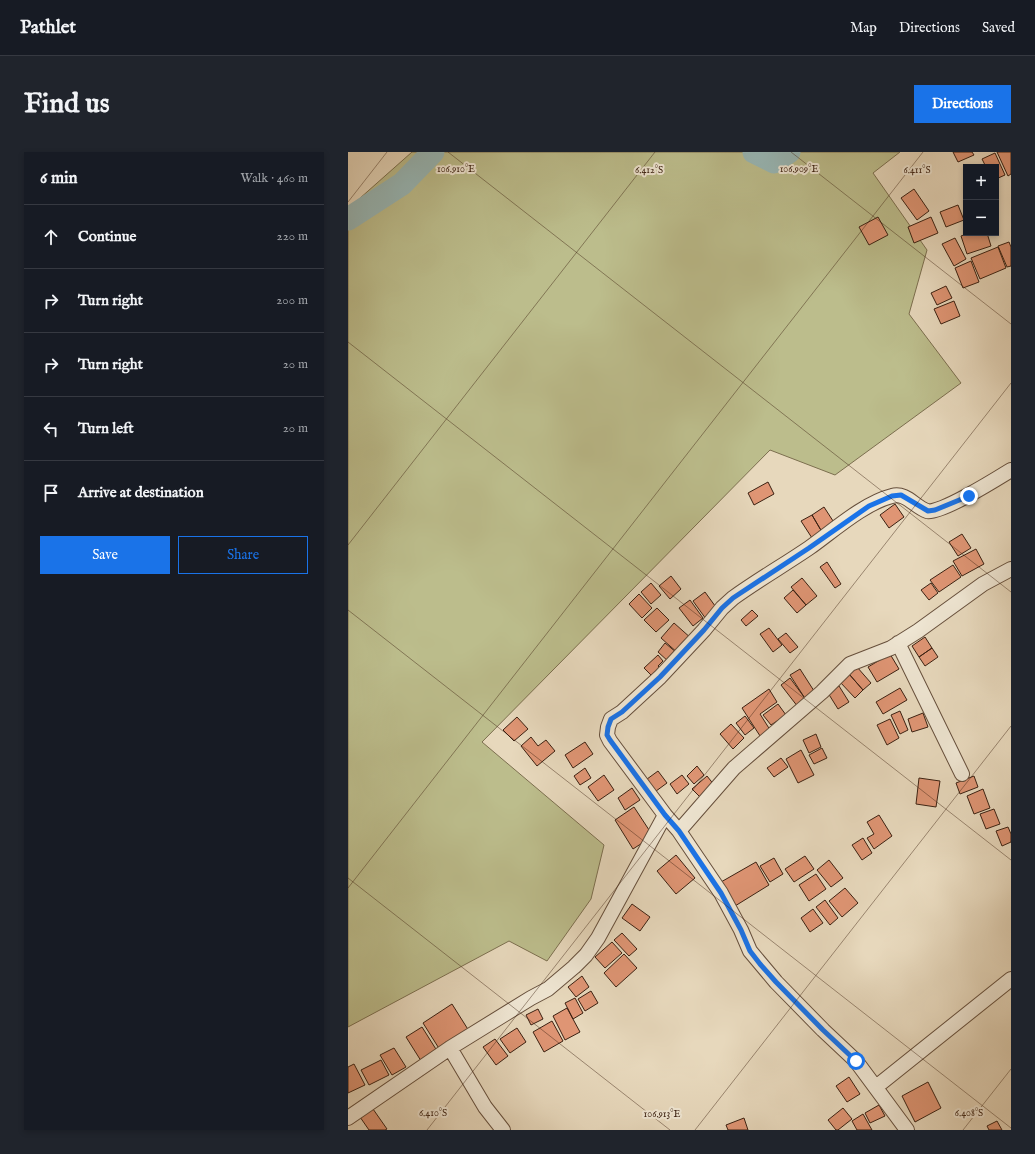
<!DOCTYPE html>
<html lang="en">
<head>
<meta charset="utf-8">
<style>
	:root { --surface:#171b24; --page:#20242c; --text:#f1f3f6; --muted:#9ea1a6; --line:#363941; --accent:#1a73e8 }
	body { margin:0; font-family:"IM FELL English",serif; background:var(--page); color:var(--text) }
	.controls { position:absolute; right:12px; top:12px; display:grid; overflow:hidden; border-radius:0px; box-shadow:0 2px 6px #0003 }
	.controls button { width:36px; height:36px; display:grid; place-items:center; padding:0; border:0; border-bottom:1px solid var(--line); background:var(--surface); color:var(--text); font:20px sans-serif }
	.stop { position:absolute; width:12px; height:12px; margin:-9px; border:3px solid #1a73e8; border-radius:50%; background:#fff }
	.stop.end { background:#1a73e8; border-color:#fff; box-shadow:0 1px 4px #0008 }
	.list { margin:0; padding:0; list-style:none }
	h2 { display:flex; justify-content:space-between; align-items:center; height:52px; margin:0; padding:0 16px; font-size:17px }
	h2 small { font-size:13px; font-weight:400; color:var(--muted) }
	.list li { display:grid; grid-template-columns:26px 1fr auto; gap:12px; align-items:center; box-sizing:border-box; height:64px; padding:0 16px; border-top:1px solid var(--line) }
	.list b { display:block; font-size:15px; white-space:nowrap }
	.list em { font-size:13px; font-style:normal; color:var(--muted) }
	.actions { display:flex; gap:8px; padding:12px 16px }
	.actions a { flex:1; padding:9px 0; border:1px solid var(--accent); border-radius:0px; text-align:center; font-size:14px; color:var(--accent) }
	.actions .main { background:var(--accent); color:#fff }
	.icon { flex:none; width:22px; height:22px; fill:none; stroke:currentColor; stroke-width:2; stroke-linecap:round; stroke-linejoin:round }
	.map { position:relative; flex:none; width:663px; height:978px; overflow:hidden; border-radius:0px }
	header { display:flex; align-items:center; gap:24px; box-sizing:border-box; height:56px; padding:0 20px; background:var(--surface); border-bottom:1px solid var(--line) }
	header strong { font-size:19px }
	nav { display:flex; gap:22px; margin-inline-start:auto; font-size:14px }
	.intro { display:flex; align-items:center; justify-content:space-between; box-sizing:border-box; height:96px; padding:0 24px }
	h1 { margin:0; font-size:28px }
	.button { padding:10px 18px; border-radius:0px; background:var(--accent); color:#fff; font-size:14px; font-weight:700 }
	main { display:flex; gap:24px; padding:0 24px }
	aside { flex:1; background:var(--surface); border-radius:0px; box-shadow:0 2px 6px #0003 }
	.map>svg:first-child { display:block }
	.green { fill:#bcbd8c; stroke:#7c6f4f }
	.lines { fill:none; stroke-linecap:round; stroke-linejoin:round }
	.river { stroke:#98b8b7; stroke-width:23 }
	.building { fill:#df9574; stroke:#3b2112 }
	.minor-casing { stroke:#664f3c; stroke-width:16 }
	.minor { stroke:#efe6d3; stroke-width:14 }
	.route { stroke:#1a73e8; stroke-width:5 }
	.ticks { fill:none; stroke:#3b2112; stroke-width:1; stroke-opacity:0.45 }
	.ticks-label { font-size:10px; text-anchor:middle; fill:#3b2112; stroke:#efe6d3; stroke-width:4; stroke-linejoin:round; paint-order:stroke }
</style>
</head>
<body>
<header>
<strong>Pathlet</strong>
<nav><a>Map</a><a>Directions</a><a>Saved</a></nav>
</header>
<div class="intro"><h1>Find us</h1><a class="button">Directions</a></div>
<main>
<aside>
<h2>6 min<small>Walk · 460 m</small></h2>
<ul class="list">
<li><svg class="icon" aria-label="ahead" viewBox="0 0 24 24"><path d="M12 20V5M6 11l6-6 6 6"/></svg><div><b>Continue</b></div><em>220 m</em></li>
<li><svg class="icon" aria-label="right" viewBox="0 0 24 24"><path d="M7 20v-9h11M14 6l5 5-5 5"/></svg><div><b>Turn right</b></div><em>200 m</em></li>
<li><svg class="icon" aria-label="right" viewBox="0 0 24 24"><path d="M7 20v-9h11M14 6l5 5-5 5"/></svg><div><b>Turn right</b></div><em>20 m</em></li>
<li><svg class="icon" aria-label="left" viewBox="0 0 24 24"><path d="M17 20v-9H6M10 6l-5 5 5 5"/></svg><div><b>Turn left</b></div><em>20 m</em></li>
<li><svg class="icon" aria-label="arrive" viewBox="0 0 24 24"><path d="M6 21V4h12l-3 4 3 4H6"/></svg><div><b>Arrive at destination</b></div></li>
</ul>
<div class="actions"><a class="main">Save</a><a>Share</a></div>
</aside>
<div class="map">
<svg width="663" height="978" viewBox="0 0 663 978">
	<rect width="100%" height="100%" fill="#e7d8bc"/>
	<filter id="stains"><feTurbulence type="fractalNoise" baseFrequency=".005" numOctaves="4"/><feColorMatrix values="0 0 0 0 .2 0 0 0 0 .09 0 0 0 0 .02 0 0 0 .5 -.17"/></filter>
	<radialGradient id="worn" r=".72"><stop offset=".6" stop-color="#630" stop-opacity="0"/><stop offset="1" stop-color="#630" stop-opacity=".3"/></radialGradient>
	<path class="green" d="M 64,0 L 552,0 L 525,21 L 579,98 L 561,162 L 613,231 L 487,323 L 422,298 L 134,590 L 256,693 L 243,747 L 199,809 L 161,789 L 0,875 L 0,54 L 2,55 Z"/>
	<g class="lines">
		<path class="river" d="M 406,0 L 426,10 L 441,0
			M 0,67 L 54,32 L 85,0"/>
	</g>
	<path class="building" d="M 605,0 L 624,0 L 626,3 L 610,10 Z
		M 649,0 L 663,0 L 663,22 L 660,24 Z
		M 647,1 L 657,23 L 648,27 L 648,15 L 638,15 L 634,7 Z
		M 566,37 L 581,59 L 569,68 L 553,46 Z
		M 610,53 L 616,68 L 598,75 L 592,60 Z
		M 530,65 L 540,83 L 521,93 L 511,75 Z
		M 583,65 L 590,81 L 566,91 L 560,75 Z
		M 621,81 L 639,81 L 643,94 L 619,102 L 613,84 Z
		M 607,86 L 618,107 L 606,114 L 594,92 Z
		M 661,90 L 663,95 L 663,114 L 659,115 L 650,94 Z
		M 650,95 L 658,116 L 632,127 L 623,106 Z
		M 623,109 L 631,130 L 615,136 L 607,116 Z
		M 598,134 L 604,146 L 589,153 L 583,141 Z
		M 606,149 L 612,164 L 593,172 L 586,157 Z
		M 420,330 L 426,342 L 406,353 L 400,341 Z
		M 547,352 L 556,365 L 541,376 L 532,363 Z
		M 476,355 L 487,372 L 474,380 L 464,363 Z
		M 464,363 L 474,380 L 464,386 L 453,369 Z
		M 614,382 L 623,396 L 610,404 L 601,390 Z
		M 628,397 L 636,412 L 614,424 L 605,409 Z
		M 479,410 L 493,432 L 487,436 L 472,415 Z
		M 605,413 L 613,425 L 591,440 L 582,428 Z
		M 323,424 L 333,437 L 322,447 L 311,434 Z
		M 454,426 L 469,444 L 458,453 L 443,435 Z
		M 303,431 L 313,443 L 303,452 L 293,440 Z
		M 583,431 L 590,441 L 581,448 L 573,438 Z
		M 445,438 L 458,453 L 449,461 L 436,446 Z
		M 357,440 L 370,458 L 358,467 L 345,449 Z
		M 291,442 L 304,456 L 294,466 L 281,452 Z
		M 342,448 L 355,466 L 345,474 L 331,456 Z
		M 309,456 L 321,468 L 308,480 L 296,468 Z
		M 404,458 L 410,464 L 398,474 L 393,468 Z
		M 326,471 L 344,487 L 331,502 L 313,486 Z
		M 421,476 L 434,493 L 425,500 L 412,482 Z
		M 438,481 L 450,495 L 442,501 L 430,487 Z
		M 577,485 L 584,496 L 571,505 L 564,494 Z
		M 317,491 L 329,501 L 321,510 L 310,500 Z
		M 584,496 L 590,505 L 577,514 L 571,505 Z
		M 542,502 L 551,517 L 529,530 L 520,515 Z
		M 310,503 L 315,509 L 310,514 L 315,519 L 307,527 L 296,516 Z
		M 509,515 L 523,531 L 515,538 L 501,522 Z
		M 452,517 L 468,542 L 458,548 L 442,523 Z
		M 501,522 L 515,538 L 507,546 L 492,530 Z
		M 442,526 L 459,549 L 450,555 L 433,533 Z
		M 491,534 L 501,550 L 490,557 L 480,541 Z
		M 552,536 L 559,548 L 535,562 L 528,550 Z
		M 421,537 L 429,550 L 412,562 L 424,581 L 414,587 L 394,556 Z
		M 430,552 L 438,563 L 423,573 L 415,563 Z
		M 552,559 L 560,578 L 552,582 L 543,563 Z
		M 575,561 L 580,575 L 564,580 L 560,567 Z
		M 397,564 L 406,576 L 397,583 L 388,571 Z
		M 169,565 L 180,577 L 166,589 L 155,578 Z
		M 542,567 L 551,586 L 539,593 L 529,573 Z
		M 383,572 L 396,586 L 385,597 L 372,582 Z
		M 468,582 L 473,595 L 461,601 L 455,588 Z
		M 183,585 L 190,594 L 198,588 L 207,599 L 189,614 L 173,594 Z
		M 237,590 L 245,602 L 225,616 L 217,603 Z
		M 474,596 L 479,606 L 466,612 L 461,603 Z
		M 453,598 L 466,623 L 450,631 L 438,607 Z
		M 433,606 L 440,615 L 426,625 L 419,616 Z
		M 349,614 L 356,623 L 346,632 L 339,624 Z
		M 237,616 L 243,626 L 232,633 L 226,624 Z
		M 310,619 L 319,631 L 304,642 L 295,630 Z
		M 256,623 L 266,638 L 250,649 L 240,635 Z
		M 334,623 L 341,632 L 329,642 L 322,632 Z
		M 359,624 L 367,634 L 353,646 L 344,637 Z
		M 626,624 L 630,635 L 612,642 L 608,631 Z
		M 571,626 L 592,629 L 588,655 L 568,652 Z
		M 284,636 L 292,648 L 277,658 L 270,646 Z
		M 635,637 L 642,656 L 626,662 L 619,644 Z
		M 286,655 L 305,684 L 285,697 L 267,668 Z
		M 646,657 L 652,672 L 638,677 L 632,662 Z
		M 531,663 L 544,684 L 526,697 L 519,686 L 526,682 L 519,670 Z
		M 660,675 L 663,682 L 663,690 L 654,694 L 648,679 Z
		M 515,686 L 524,701 L 514,708 L 504,693 Z
		M 328,703 L 347,726 L 328,742 L 309,719 Z
		M 457,704 L 466,717 L 446,730 L 437,717 Z
		M 426,706 L 435,722 L 422,730 L 412,714 Z
		M 481,708 L 495,726 L 483,735 L 469,718 Z
		M 408,710 L 421,733 L 387,754 L 373,730 Z
		M 468,722 L 478,737 L 461,749 L 451,733 Z
		M 497,736 L 510,751 L 494,765 L 481,749 Z
		M 477,748 L 490,766 L 482,773 L 468,755 Z
		M 284,752 L 302,765 L 292,779 L 274,766 Z
		M 465,757 L 475,771 L 462,780 L 453,766 Z
		M 274,781 L 289,797 L 281,804 L 266,788 Z
		M 264,790 L 274,801 L 257,816 L 247,805 Z
		M 276,802 L 289,816 L 268,835 L 256,821 Z
		M 234,824 L 241,835 L 228,845 L 220,835 Z
		M 243,839 L 250,851 L 237,859 L 230,847 Z
		M 227,846 L 235,861 L 225,867 L 217,851 Z
		M 104,852 L 121,879 L 92,898 L 75,871 Z
		M 219,856 L 232,880 L 217,888 L 205,864 Z
		M 190,857 L 195,867 L 183,873 L 178,863 Z
		M 204,869 L 215,889 L 196,900 L 185,880 Z
		M 74,875 L 91,902 L 75,912 L 58,885 Z
		M 169,876 L 178,890 L 162,901 L 152,887 Z
		M 147,887 L 160,904 L 148,913 L 135,895 Z
		M 46,896 L 58,915 L 44,923 L 32,903 Z
		M 33,908 L 41,923 L 21,933 L 13,918 Z
		M 6,912 L 17,933 L 0,941 L 0,915 Z
		M 501,925 L 512,942 L 499,950 L 488,934 Z
		M 580,930 L 593,956 L 567,970 L 554,944 Z
		M 531,953 L 537,964 L 522,971 L 517,961 Z
		M 495,956 L 504,967 L 490,978 L 488,978 L 480,968 Z
		M 25,957 L 39,977 L 37,978 L 21,978 L 12,965 Z
		M 515,962 L 524,978 L 509,978 L 504,969 Z
		M 396,966 L 400,978 L 380,978 L 378,973 Z
		M 649,969 L 654,978 L 641,978 L 639,974 Z"/>
	<g class="lines">
		<defs>
			<path id="minor" d="M 550,491 L 614,622
				M 331,679 L 386,616 L 474,540 L 502,512 L 543,496 L 570,479 L 635,432 L 663,417
				M 102,896 L 137,955 L 155,978
				M 528,935 L 663,827
				M 0,966 L 102,896 L 183,846 L 200,837 L 226,815 L 238,803 L 250,786 L 317,663
				M 559,978 L 508,909 L 475,878 L 428,830 L 402,799 L 393,778 L 373,741 L 331,679 L 317,663 L 262,589 L 259,583 L 260,575 L 263,567 L 274,560 L 312,525 L 356,478 L 374,456 L 385,446 C 410,428 436,413 461,396 C 485,379 516,351 544,344 C 558,340 567,355 579,359 C 591,363 650,326 663,318"/>
		</defs>
		<use href="#minor" class="minor-casing"/>
		<use href="#minor" class="minor"/>
	</g>
	<g class="lines">
		<path class="route" d="M 508,909 L 475,878 L 428,830 L 412,812 L 402,799 L 393,778 L 373,741 L 331,679 L 317,663 L 262,588 L 259,583 L 260,575 L 263,567 L 274,560 L 312,525 L 356,478 L 374,456 L 385,446 L 461,396 L 521,354 L 544,344 L 553,343 L 580,359 L 587,358 L 621,344"/>
	</g>
	<path class="ticks" d="M 100,0 L 663,440M 443,0 L 663,172M 0,50 L 39,0M 0,190 L 663,708M 0,393 L 307,0M 0,458 L 663,976M 0,726 L 322,978M 0,736 L 575,0M 79,978 L 663,231M 347,978 L 663,574M 615,978 L 663,917"/>
	<g class="ticks-label">
		<text x="108" y="20">106.910°E</text>
		<text x="451" y="20">106.909°E</text>
		<text x="301" y="21">6.412°S</text>
		<text x="569" y="21">6.411°S</text>
		<text x="85" y="964">6.410°S</text>
		<text x="621" y="964">6.408°S</text>
		<text x="314" y="965">106.913°E</text>
	</g>
	<rect width="100%" height="100%" filter="url(#stains)"/>
	<rect width="100%" height="100%" fill="url(#worn)"/>
</svg>
<div class="controls">
<button>+</button>
<button>−</button>
</div>
<div class="stop" style="left:508px;top:909px"></div>
<div class="stop end" style="left:621px;top:344px"></div>
</div>
</main>
</body>
</html>
